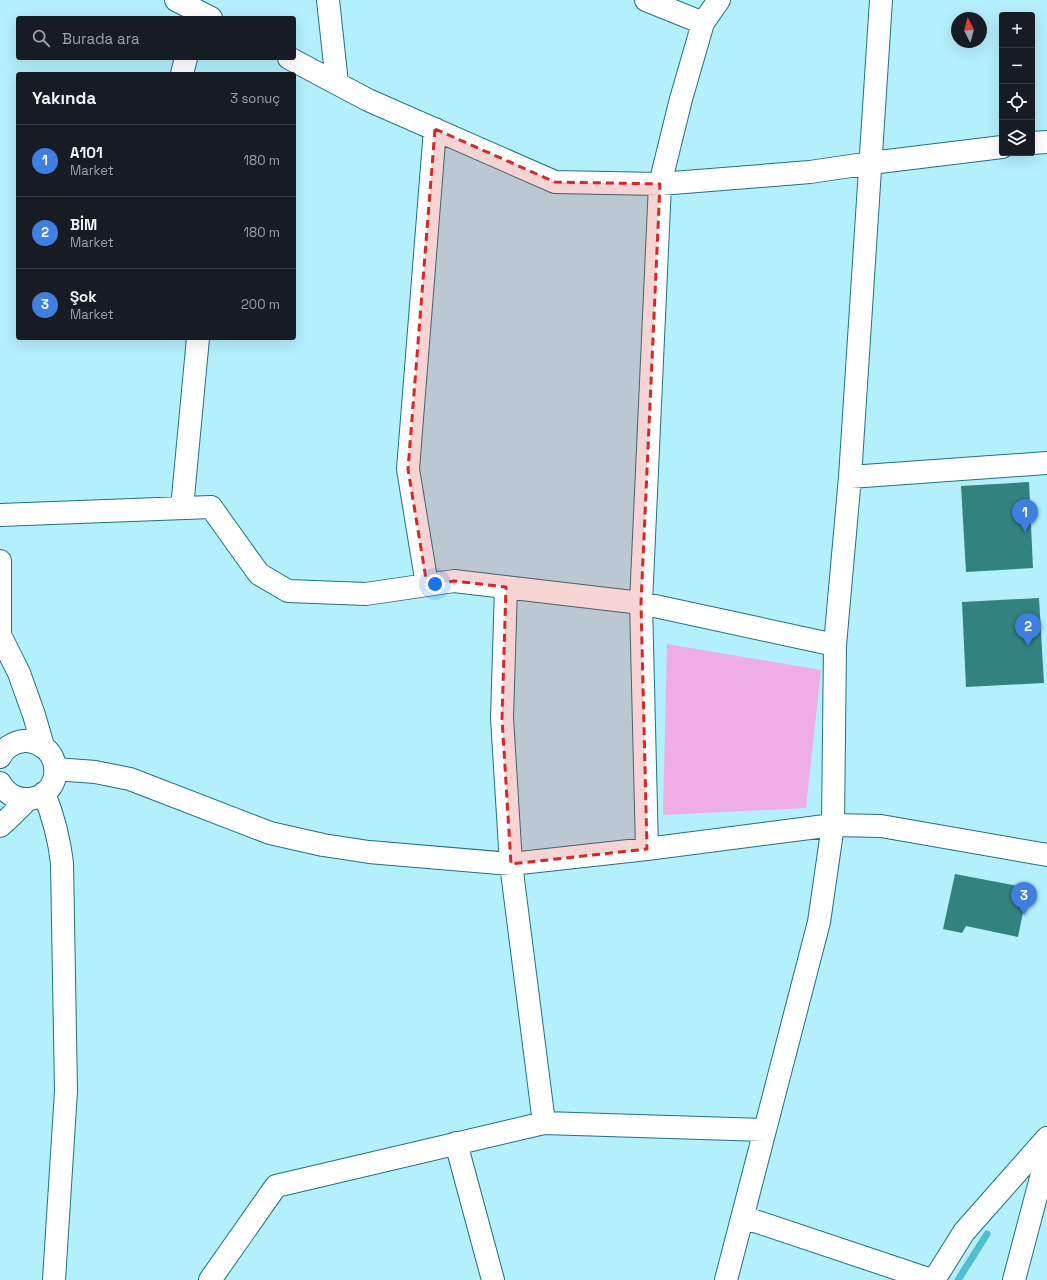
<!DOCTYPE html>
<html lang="tr">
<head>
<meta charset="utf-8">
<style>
	:root { --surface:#171b24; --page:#20242c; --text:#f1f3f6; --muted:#9ea1a6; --line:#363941; --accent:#1a73e8 }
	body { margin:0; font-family:"Space Grotesk",sans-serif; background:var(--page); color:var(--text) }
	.controls { position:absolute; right:12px; top:12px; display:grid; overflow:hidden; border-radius:4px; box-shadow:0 4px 16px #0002 }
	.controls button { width:36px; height:36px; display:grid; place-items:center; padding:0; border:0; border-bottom:1px solid var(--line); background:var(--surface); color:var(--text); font:20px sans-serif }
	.compass { position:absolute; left:951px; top:12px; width:36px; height:36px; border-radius:50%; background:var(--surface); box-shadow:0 4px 16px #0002; rotate:354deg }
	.you { position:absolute; left:435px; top:584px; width:14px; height:14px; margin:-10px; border:3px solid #fff; border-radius:50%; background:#1a73e8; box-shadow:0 0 0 6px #1a73e833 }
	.badge { display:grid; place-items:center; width:26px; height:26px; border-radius:50%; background:var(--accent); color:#fff; font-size:13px; font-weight:700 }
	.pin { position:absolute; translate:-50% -33px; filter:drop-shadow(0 1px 2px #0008) }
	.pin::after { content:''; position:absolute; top:21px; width:14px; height:12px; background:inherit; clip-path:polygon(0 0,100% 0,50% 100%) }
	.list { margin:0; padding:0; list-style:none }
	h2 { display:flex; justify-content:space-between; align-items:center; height:52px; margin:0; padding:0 16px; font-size:17px }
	h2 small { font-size:13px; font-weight:400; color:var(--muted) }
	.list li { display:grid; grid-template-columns:26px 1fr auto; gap:12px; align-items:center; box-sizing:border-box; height:72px; padding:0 16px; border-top:1px solid var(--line) }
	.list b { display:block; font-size:15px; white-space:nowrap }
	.list p { margin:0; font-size:13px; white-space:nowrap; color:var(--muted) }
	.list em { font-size:13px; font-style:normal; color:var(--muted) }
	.icon { flex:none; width:22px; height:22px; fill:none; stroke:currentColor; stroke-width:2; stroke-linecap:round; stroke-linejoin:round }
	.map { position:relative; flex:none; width:1047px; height:1280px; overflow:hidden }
	.search { position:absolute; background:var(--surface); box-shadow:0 4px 16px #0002; left:16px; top:16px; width:280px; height:44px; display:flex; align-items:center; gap:10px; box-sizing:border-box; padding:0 14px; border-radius:4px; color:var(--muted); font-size:15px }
	.panel { position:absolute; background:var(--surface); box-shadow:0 4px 16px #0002; left:16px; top:72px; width:280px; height:268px; border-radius:4px }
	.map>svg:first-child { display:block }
	.green { fill:#eeaee4 }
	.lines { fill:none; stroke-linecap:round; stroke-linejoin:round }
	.stream { stroke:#4fbdd2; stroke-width:7 }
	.building { fill:#328380 }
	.minor-casing { stroke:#21717f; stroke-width:24 }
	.minor { stroke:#fff; stroke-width:22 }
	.marked { fill:#d62828; fill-opacity:0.2; stroke:#d62828; stroke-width:3; stroke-dasharray:8 5; stroke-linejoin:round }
</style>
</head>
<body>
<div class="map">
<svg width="1047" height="1280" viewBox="0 0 1047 1280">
	<rect width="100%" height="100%" fill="#b4effc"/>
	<path class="green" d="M 667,644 L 821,670 L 806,808 L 663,815 Z"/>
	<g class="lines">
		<path class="stream" d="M 958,1280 L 987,1234"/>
	</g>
	<path class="building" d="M 1029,482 L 1033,568 L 966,572 L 961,486 Z
		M 1039,598 L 1044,683 L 966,687 L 962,602 Z
		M 955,874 L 1028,888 L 1018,937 L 966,926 L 962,933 L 943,929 Z"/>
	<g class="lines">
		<defs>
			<path id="minor" d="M 176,0 L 211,18
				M 328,0 L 337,83
				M 646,0 L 703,23
				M 289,58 L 368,100 L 555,182 L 660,184 L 810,172 L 871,163 L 1002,147
				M 182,74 L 186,58
				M 1032,143 L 1047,142
				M 850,477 L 1047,463
				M 182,508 L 198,338
				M 0,515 L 211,507 L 259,574 L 288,591 L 366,594 L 454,581 L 641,603 L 835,645
				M 0,561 L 0,643
				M 427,585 L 408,469 L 435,129
				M 506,587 L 502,718 L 511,864 L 544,1123
				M 1,637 L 19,673 L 34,715 L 43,746
				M 0,757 C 4,748 14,742 24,741 C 33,740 41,745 47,750 C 51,754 54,760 55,766 C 60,799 16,812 0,783
				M 55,769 L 95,772 L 130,779 L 270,833 L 323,845 L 369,852 L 511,864 L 647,849 L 833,825 L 881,826 L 1047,855
				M 44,793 C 54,818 59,837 62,863 L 66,1091 L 54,1280
				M 0,826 L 10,817 L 27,800
				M 647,849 L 641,603 L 660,184 L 681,99 L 703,23 L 719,0
				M 456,1143 L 493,1280
				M 743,1217 L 931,1280
				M 210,1280 L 276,1186 L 544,1123 L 765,1130
				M 726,1280 L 819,922 L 833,825 L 835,645 L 850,477 L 881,0
				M 934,1280 L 964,1232 L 1047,1138
				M 1014,1280 L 1047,1155"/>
		</defs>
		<use href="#minor" class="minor-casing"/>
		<use href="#minor" class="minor"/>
	</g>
	<path class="marked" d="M 435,129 L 555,182 L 660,184 L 641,603 L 647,849 L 511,864 L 502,718 L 506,587 L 454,581 L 427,585 L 408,469 Z"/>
</svg>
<div class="controls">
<button>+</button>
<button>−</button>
<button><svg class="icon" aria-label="locate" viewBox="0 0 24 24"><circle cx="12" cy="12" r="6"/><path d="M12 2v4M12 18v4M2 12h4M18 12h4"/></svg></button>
<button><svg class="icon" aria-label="layers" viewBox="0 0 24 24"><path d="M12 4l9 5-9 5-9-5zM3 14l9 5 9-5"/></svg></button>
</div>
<svg class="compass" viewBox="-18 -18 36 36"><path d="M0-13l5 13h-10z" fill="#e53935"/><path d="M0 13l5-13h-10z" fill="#9ea1a6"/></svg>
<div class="you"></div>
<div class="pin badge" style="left:1025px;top:532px;background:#3f7fe0">1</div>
<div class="pin badge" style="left:1028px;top:646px;background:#3f7fe0">2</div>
<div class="pin badge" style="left:1024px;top:915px;background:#3f7fe0">3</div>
<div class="search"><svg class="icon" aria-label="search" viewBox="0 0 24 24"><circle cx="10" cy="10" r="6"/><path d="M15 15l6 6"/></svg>Burada ara</div>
<section class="panel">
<h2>Yakında<small>3 sonuç</small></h2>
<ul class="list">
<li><span class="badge" style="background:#3f7fe0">1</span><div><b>A101</b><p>Market</p></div><em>180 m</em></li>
<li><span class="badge" style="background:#3f7fe0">2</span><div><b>BİM</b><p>Market</p></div><em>180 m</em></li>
<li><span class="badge" style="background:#3f7fe0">3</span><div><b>Şok</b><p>Market</p></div><em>200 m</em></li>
</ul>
</section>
</div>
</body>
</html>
